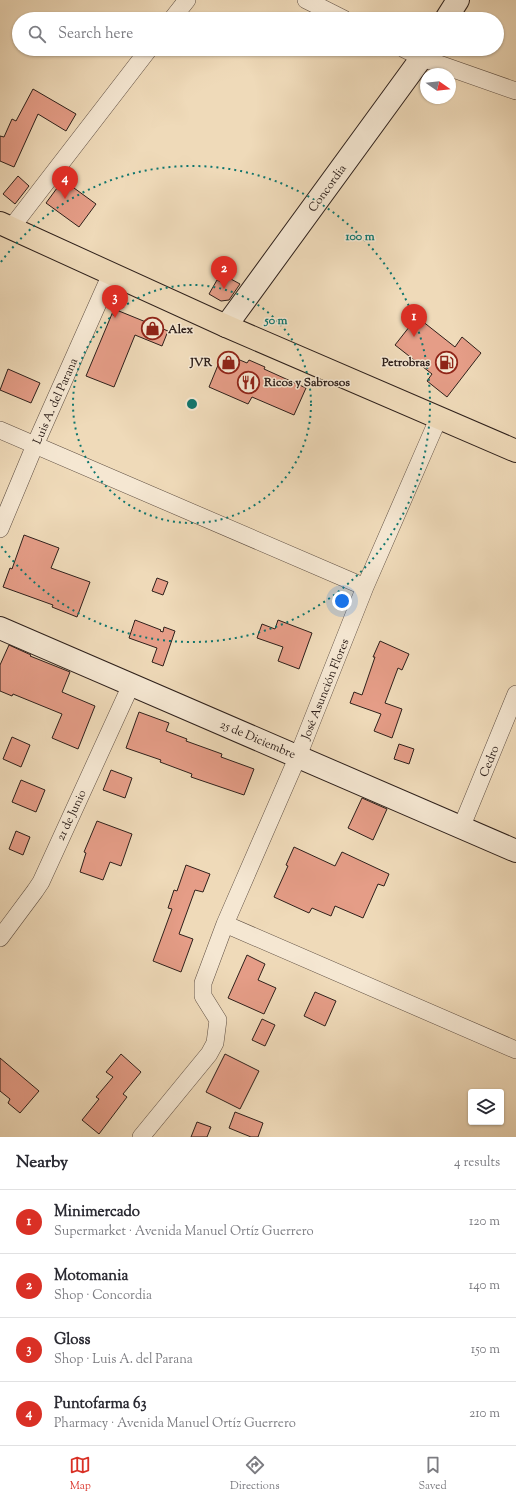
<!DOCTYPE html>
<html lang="en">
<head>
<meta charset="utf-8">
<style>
	:root { --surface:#fff; --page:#f2f2f3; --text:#2b2b33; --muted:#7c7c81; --line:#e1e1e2; --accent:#d93025 }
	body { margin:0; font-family:"Sorts Mill Goudy",serif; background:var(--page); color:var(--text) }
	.controls { position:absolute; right:12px; bottom:12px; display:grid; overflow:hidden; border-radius:4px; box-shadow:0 1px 3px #0004 }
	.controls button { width:36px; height:36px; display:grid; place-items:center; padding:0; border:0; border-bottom:1px solid var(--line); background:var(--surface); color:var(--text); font:20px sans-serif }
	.compass { position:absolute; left:420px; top:68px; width:36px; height:36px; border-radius:50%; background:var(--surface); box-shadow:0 1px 3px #0004; rotate:104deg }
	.you { position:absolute; left:342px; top:601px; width:14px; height:14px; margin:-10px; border:3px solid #fff; border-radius:50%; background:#1a73e8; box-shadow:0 0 0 6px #1a73e833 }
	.badge { display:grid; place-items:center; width:26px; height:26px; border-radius:50%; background:var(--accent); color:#fff; font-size:13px; font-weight:700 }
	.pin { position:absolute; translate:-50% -33px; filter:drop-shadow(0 1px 2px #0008) }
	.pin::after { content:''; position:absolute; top:21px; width:14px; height:12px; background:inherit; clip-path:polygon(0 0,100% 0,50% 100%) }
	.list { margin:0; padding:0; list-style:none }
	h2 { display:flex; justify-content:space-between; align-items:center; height:52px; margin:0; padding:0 16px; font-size:17px }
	h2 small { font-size:13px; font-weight:400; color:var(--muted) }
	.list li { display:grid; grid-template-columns:26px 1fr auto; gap:12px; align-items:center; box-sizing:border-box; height:64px; padding:0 16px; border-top:1px solid var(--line) }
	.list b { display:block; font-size:15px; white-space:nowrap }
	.list p { margin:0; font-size:13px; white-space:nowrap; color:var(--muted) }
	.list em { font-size:13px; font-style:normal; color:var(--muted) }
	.icon { flex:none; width:22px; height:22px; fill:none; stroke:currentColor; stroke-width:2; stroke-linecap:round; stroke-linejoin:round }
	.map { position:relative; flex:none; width:516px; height:1137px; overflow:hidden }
	.search { position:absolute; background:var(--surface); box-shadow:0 1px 3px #0004; left:12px; right:12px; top:12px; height:44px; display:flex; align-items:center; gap:10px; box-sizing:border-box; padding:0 14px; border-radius:22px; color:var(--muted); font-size:15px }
	.sheet { height:308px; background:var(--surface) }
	nav { display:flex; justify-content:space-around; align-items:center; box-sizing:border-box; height:56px; border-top:1px solid var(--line); background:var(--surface); font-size:11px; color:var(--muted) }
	nav a { display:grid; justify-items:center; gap:2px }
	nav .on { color:var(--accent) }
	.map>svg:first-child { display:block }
	.building { fill:#e59d87; stroke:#2e201b }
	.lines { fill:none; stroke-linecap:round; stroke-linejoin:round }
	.street-casing { stroke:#5e4e42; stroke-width:18 }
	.secondary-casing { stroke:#2e201b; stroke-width:24 }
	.primary-casing { stroke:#2e201b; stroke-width:24 }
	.street { stroke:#f5e7d2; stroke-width:17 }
	.secondary { stroke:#f5e7d2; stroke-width:22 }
	.primary { stroke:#efdab9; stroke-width:22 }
	.ring { fill:none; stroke:#0f766e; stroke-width:2; stroke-dasharray:2 4 }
	.labels { text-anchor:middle; stroke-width:3; stroke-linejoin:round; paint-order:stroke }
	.street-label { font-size:12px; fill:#2e201b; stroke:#f5e7d2 }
	.poi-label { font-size:12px; font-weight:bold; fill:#2e201b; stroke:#f5e7d2; text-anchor:start }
	.centre { fill:#0f766e; stroke:#f5e7d2; stroke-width:2 }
	.ring-label { font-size:12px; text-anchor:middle; font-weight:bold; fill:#0f766e; stroke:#f5e7d2; stroke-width:3; stroke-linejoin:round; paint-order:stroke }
</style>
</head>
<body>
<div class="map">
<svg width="516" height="1137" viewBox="0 0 516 1137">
	<rect width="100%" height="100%" fill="#efdab9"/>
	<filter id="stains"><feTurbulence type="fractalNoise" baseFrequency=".005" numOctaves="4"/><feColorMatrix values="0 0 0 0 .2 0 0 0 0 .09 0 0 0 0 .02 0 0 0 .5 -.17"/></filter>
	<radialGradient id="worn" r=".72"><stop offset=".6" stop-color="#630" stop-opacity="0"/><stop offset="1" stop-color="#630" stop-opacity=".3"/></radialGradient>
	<path class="building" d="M 33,89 L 76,114 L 66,131 L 38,114 L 14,167 L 0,161 L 0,136 L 4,137 L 12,119 L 16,121 Z
		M 18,176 L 29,186 L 15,204 L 3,194 Z
		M 63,180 L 96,204 L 79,227 L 46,203 Z
		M 229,278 L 240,284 L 229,300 L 221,301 L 209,294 L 217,280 L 225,284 Z
		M 114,309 L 168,331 L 162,346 L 135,335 L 114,387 L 86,376 Z
		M 417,317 L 455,347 L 462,337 L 481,353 L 447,397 L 427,381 L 432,374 L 395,345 Z
		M 223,353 L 247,363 L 249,360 L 265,367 L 264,369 L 306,388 L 294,415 L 252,397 L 248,404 L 209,387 Z
		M 8,369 L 40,383 L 31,403 L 0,390 Z
		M 24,535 L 59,548 L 51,568 L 90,582 L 77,617 L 52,607 L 53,605 L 3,587 L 10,568 L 12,569 Z
		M 157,578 L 168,582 L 163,595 L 152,591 Z
		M 135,620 L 161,630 L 160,631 L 163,632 L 164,627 L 175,631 L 163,666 L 152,662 L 157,648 L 129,638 Z
		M 278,620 L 312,633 L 299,669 L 278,661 L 283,647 L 257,638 L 262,624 L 275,629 Z
		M 380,641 L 409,654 L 402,670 L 398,668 L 385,703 L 402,709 L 392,738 L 374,731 L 381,714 L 350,703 L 354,692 L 362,695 L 375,657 L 373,657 Z
		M 9,645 L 31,655 L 30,656 L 70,672 L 62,692 L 95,706 L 78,749 L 52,738 L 62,714 L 13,694 L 12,696 L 0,691 L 0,665 Z
		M 139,712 L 169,723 L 166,731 L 187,739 L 186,741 L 222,754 L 221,757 L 254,769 L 244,795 L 191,777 L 192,774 L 160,762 L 161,760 L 126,748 Z
		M 12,737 L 30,745 L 21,767 L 3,759 Z
		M 399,744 L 414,749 L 409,764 L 394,759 Z
		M 111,770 L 132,778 L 125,798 L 103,790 Z
		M 21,780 L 45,790 L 36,812 L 12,802 Z
		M 362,798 L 387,809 L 373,840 L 348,828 Z
		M 97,821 L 132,834 L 121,866 L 110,862 L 103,880 L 80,872 L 86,853 L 84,852 Z
		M 16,831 L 30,837 L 23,855 L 9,849 Z
		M 294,847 L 335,866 L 342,852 L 389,874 L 384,886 L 378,884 L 363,918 L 335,906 L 331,916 L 312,908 L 309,913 L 274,897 L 288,866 L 286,865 Z
		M 186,865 L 210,874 L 203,892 L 195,890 L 179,934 L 193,939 L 181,972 L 153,961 L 172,909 L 168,908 L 174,890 L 177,891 Z
		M 247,955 L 265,964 L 258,980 L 276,988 L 264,1014 L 228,998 Z
		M 315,992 L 336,1001 L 325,1026 L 304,1016 Z
		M 262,1019 L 275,1025 L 265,1046 L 252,1040 Z
		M 121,1054 L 141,1072 L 123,1094 L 127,1097 L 99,1134 L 82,1120 L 99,1099 L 96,1097 L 113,1077 L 106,1072 Z
		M 225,1054 L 259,1071 L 240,1109 L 206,1092 Z
		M 0,1058 L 39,1091 L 20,1113 L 8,1103 L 10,1099 L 0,1091 Z
		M 235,1112 L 263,1123 L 258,1137 L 251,1137 L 229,1128 Z
		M 197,1122 L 211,1127 L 207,1137 L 191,1137 Z"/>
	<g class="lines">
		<defs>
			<path id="street" d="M 306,0 L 344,19
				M 172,19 L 187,0
				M 404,49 L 422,58 L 516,91
				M 11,228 L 149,49
				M 0,430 L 365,587
				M 0,529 L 35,445 L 111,274
				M 461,828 L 516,694
				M 225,924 L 516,1050
				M 0,938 L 35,891 L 41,882 L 131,685
				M 141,1137 L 209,1054 L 215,1043 L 218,1020 L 203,996 L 203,983 L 225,924 L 298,756 L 365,587 L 439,417"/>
			<path id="secondary" d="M 446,19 L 458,0
				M 226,326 L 428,49
				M 0,628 L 516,851"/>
			<path id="primary" d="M 0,223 L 226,326 L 516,451"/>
		</defs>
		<use href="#street" class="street-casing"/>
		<use href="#secondary" class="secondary-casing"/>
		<use href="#primary" class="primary-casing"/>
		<use href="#street" class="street"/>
		<use href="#secondary" class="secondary"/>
		<use href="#primary" class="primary"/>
	</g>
	<g class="ring">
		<circle cx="192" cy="404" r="119"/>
		<path d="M1 262A238 238 0 1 1 1 546"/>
	</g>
	<defs>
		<symbol id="shop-ring" viewBox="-11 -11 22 22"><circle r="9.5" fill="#f5e7d2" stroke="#8f2418" stroke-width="1.5"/><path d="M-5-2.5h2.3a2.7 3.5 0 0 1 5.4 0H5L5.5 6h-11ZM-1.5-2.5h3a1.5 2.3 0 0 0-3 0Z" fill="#8f2418"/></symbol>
		<symbol id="fuel-ring" viewBox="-11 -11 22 22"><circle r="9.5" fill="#f5e7d2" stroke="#8f2418" stroke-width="1.5"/><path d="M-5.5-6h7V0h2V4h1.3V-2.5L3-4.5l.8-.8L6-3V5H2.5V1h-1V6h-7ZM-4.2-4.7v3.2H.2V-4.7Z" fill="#8f2418"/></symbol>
		<symbol id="restaurant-ring" viewBox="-11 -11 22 22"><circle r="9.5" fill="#f5e7d2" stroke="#8f2418" stroke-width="1.5"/><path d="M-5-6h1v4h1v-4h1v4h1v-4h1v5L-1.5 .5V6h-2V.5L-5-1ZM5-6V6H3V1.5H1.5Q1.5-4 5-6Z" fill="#8f2418"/></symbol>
	</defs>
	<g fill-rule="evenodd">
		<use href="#shop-ring" x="140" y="316" width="25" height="25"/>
		<use href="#shop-ring" x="216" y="350" width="25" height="25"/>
		<use href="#fuel-ring" x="434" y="350" width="25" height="25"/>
		<use href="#restaurant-ring" x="236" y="370" width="25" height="25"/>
	</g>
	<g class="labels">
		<g class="street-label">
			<text transform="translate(327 188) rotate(-54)" y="4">Concordia</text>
			<text transform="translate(55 401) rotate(-66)" y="4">Luis A. del Parana</text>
			<text transform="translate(325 689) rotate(-68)" y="4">José Asunción Flores</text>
			<text transform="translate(258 739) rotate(23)" y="4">25 de Diciembre</text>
			<text transform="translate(489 761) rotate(-68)" y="4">Cedro</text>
			<text transform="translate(71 815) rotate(-65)" y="4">21 de Junio</text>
		</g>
		<g class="poi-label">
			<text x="168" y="333">Alex</text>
			<text x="212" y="366" text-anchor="end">JVR</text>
			<text x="430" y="366" text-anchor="end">Petrobras</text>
			<text x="264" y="386">Ricos y Sabrosos</text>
		</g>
	</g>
	<circle cx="192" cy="404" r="6" class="centre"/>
	<g class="ring-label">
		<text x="360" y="240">100 m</text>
		<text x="276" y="324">50 m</text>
	</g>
	<rect width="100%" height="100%" filter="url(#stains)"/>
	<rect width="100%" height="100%" fill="url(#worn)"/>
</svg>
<div class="controls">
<button><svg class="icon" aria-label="layers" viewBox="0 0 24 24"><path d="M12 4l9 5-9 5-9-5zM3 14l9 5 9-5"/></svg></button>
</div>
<svg class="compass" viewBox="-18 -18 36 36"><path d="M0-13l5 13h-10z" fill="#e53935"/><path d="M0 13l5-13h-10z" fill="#7c7c81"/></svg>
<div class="you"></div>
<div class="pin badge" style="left:414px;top:337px">1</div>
<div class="pin badge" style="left:224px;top:289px">2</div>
<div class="pin badge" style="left:115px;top:318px">3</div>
<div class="pin badge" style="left:65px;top:199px">4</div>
<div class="search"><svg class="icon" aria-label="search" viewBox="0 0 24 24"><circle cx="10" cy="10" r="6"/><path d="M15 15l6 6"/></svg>Search here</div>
</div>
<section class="sheet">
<h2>Nearby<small>4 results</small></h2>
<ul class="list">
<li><span class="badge">1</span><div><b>Minimercado</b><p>Supermarket · Avenida Manuel Ortíz Guerrero</p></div><em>120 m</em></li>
<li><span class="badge">2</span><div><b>Motomania</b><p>Shop · Concordia</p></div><em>140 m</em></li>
<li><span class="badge">3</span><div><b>Gloss</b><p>Shop · Luis A. del Parana</p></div><em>150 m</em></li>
<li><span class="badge">4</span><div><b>Puntofarma 63</b><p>Pharmacy · Avenida Manuel Ortíz Guerrero</p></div><em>210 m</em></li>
</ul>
</section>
<nav>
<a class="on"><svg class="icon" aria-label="map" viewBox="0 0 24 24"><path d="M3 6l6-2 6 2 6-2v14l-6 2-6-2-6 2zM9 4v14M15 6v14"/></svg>Map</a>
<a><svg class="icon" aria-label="directions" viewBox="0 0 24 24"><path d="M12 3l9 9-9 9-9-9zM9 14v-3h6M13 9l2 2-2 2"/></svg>Directions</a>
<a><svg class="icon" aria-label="saved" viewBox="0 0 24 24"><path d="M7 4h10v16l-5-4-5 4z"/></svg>Saved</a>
</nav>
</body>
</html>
